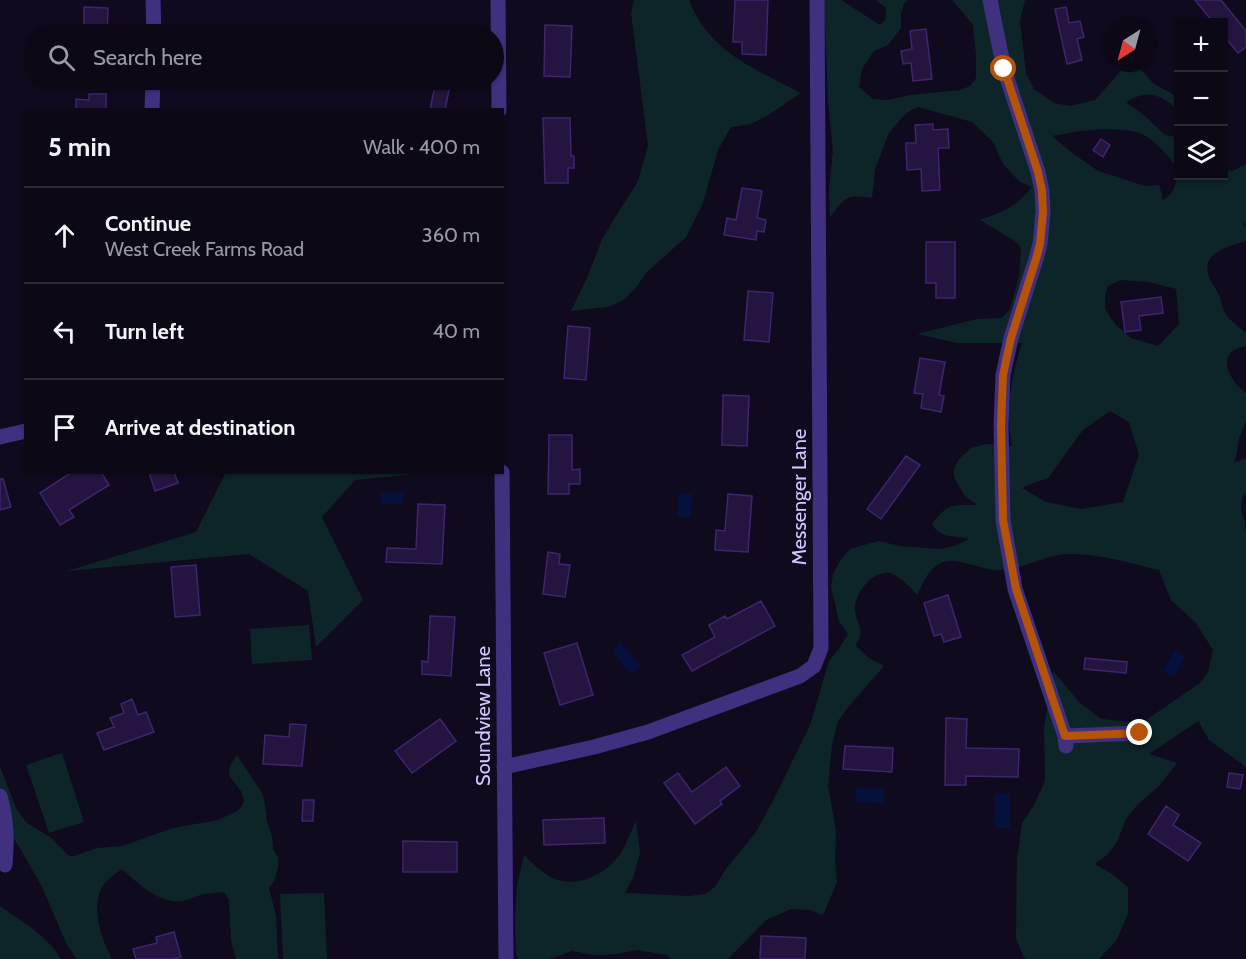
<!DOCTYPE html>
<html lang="en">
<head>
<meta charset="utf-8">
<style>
	:root { --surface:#0c0816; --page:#15111f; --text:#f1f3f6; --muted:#9a9aa1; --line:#2c2935 }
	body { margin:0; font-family:Cabin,sans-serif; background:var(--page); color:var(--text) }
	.controls { position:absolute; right:18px; top:18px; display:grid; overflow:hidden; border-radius:0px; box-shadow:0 2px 4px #0004 }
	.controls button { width:54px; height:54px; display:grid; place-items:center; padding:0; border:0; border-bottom:2px solid var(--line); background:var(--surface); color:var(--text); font:30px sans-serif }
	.compass { position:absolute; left:1102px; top:18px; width:54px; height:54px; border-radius:50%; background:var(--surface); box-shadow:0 2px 4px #0004; rotate:216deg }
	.stop { position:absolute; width:18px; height:18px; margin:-14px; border:4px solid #b45309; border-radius:50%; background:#fff }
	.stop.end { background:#b45309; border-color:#fff; box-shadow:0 2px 6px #0008 }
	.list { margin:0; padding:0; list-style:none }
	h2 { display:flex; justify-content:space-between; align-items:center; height:78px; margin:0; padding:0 24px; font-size:26px }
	h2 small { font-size:20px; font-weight:400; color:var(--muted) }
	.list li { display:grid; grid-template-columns:39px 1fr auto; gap:18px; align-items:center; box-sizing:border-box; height:96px; padding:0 24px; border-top:2px solid var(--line) }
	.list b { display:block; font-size:22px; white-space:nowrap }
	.list p { margin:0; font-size:20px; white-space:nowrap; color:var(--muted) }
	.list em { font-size:20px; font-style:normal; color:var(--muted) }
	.icon { flex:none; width:33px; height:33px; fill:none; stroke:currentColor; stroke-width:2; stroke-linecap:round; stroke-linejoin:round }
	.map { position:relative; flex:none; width:1246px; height:959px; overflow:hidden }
	.search { position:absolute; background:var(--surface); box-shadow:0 2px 4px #0004; left:24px; top:24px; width:480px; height:66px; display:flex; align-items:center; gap:15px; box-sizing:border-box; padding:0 21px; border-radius:33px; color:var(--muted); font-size:22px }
	.panel { position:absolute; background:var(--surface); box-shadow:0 2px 4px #0004; left:24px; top:108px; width:480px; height:366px; border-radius:0px }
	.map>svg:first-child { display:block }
	.green { fill:#0d2528; fill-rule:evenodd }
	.water { fill:#05113c }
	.building { fill:#241540; stroke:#3e256e; stroke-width:1.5 }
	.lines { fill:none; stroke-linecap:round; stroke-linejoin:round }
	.minor { stroke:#403180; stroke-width:15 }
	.route { stroke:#b45309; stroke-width:8 }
	.labels { text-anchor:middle; stroke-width:4.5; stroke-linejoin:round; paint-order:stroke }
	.street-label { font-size:20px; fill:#d5c7ff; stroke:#100a1e }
</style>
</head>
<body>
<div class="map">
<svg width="1246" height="959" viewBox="0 0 1246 959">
	<rect width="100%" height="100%" fill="#100a1e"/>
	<path class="green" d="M 634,0 L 689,0 C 709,52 755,69 801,93 L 770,114 L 751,124 L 731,127 L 718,150 L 703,203 L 686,237 L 646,273 L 635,289 L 622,301 L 607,307 L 571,311 L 586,280 L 603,237 L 638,181 L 648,145 L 631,13 Z
		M 824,0 L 841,0 L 880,25 L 886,19 L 886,8 L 876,0 L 907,0 L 904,4 L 901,14 L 901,28 L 888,45 L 874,51 L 862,69 L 859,87 L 873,99 L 888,100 L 910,95 L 960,90 L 970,86 L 976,78 L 976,55 L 973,25 L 952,0 L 1025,0 L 1020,21 L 1026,73 L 1034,89 L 1054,103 L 1070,106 L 1095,100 L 1119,73 L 1123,63 L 1135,63 L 1154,84 L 1178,97 L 1178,109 C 1158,94 1149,89 1126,102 L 1145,116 L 1165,135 L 1175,137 L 1178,136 L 1178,176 L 1224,176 L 1224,166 L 1231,172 L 1246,164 L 1246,222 L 1243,224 L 1246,227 L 1246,241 C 1230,246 1202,252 1208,274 C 1210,282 1216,288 1219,295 C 1222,301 1222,308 1225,313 C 1230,321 1239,327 1246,333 L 1246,346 C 1214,351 1228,380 1246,393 L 1246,420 L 1239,439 L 1237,453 L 1234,462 L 1246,459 L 1246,493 L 1242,498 L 1241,509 L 1245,524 L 1246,534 L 1246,767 L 1209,740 L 1198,721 L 1149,754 L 1177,763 L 1159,786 L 1137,805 L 1126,819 L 1117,842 L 1108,854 L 1095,864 L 1112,874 L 1128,887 L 1128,914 L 1116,941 L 1099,959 L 1025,959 L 1016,939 L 1017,859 L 1022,823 L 1033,807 L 1045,781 L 1044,729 L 1053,671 L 1080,703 L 1101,719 L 1131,722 L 1146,720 L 1200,683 L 1208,672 L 1213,650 L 1195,622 L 1171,600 L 1159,570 C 1130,563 1087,550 1058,555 C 1038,559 1017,571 995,570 C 980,569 955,556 941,563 C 928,569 923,583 917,595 C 910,587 903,579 893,574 C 876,567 856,591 855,606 C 854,624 868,629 855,645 L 869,658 L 884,666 L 849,706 L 838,721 L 832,745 L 828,786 L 836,831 L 835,862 L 837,882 L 823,915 L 809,910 L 791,909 L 766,920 L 728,959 L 672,959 L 666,955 L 637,950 L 617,954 L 595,955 L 572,951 L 550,959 L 518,959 L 516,954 L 515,918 L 517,885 L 524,855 C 534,865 544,875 558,880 C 582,887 609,872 622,851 C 627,842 631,831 636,821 L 640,853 L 633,878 L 625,893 L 689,896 L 705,894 L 715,887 L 725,870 L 756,832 L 773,801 L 810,725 L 829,661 L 838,650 L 848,634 L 839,621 L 831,587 L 833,574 L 840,561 L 850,549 L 878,541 L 901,546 L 940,549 L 957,545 L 969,539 C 956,535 939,539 932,524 C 948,503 951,505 977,505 L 964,495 L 954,477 L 954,468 L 959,459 L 971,448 L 986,444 L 1012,446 C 1011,438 1009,430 1009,422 C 1008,397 1014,366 1022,343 L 957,343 L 917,334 L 977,319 L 1002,318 L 1010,309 L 1019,277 L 1021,248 L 1015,241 L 980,220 C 1004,211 1015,208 1032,187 L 1020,182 L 1003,164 L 993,142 L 972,122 L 918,107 L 906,113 L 889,133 L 875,169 L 872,198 C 846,194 846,197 830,217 L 829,189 L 833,150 L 828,102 ZM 1104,129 C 1116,130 1131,129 1142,134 C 1152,138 1172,158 1176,168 C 1180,181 1173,196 1162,200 L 1162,195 L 1159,185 L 1145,186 L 1098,171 L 1071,152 L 1052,136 L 1080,131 ZM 1120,280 L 1149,282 L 1176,289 L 1179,324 L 1158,346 L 1131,338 L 1115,324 L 1105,309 L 1105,296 L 1108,286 ZM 1110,411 L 1129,422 L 1139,454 L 1123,502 L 1081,509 L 1046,502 L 1022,488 L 1031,484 L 1048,478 L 1083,430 Z
		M 226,472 L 426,472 L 426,473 L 355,480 L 322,517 L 363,600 L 316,647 L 308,591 L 249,554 L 67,571 L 196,532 Z
		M 309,625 L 312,660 L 252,664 L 250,629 Z
		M 62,753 L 84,822 L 49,833 L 26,765 Z
		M 237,755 L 262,793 L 265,804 L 267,821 L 272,837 L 273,849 L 278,857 L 278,868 L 274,881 L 269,888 L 276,916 L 278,959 L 236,959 L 231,941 L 229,900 L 224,892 C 216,893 208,893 200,895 C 194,897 189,900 182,901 C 161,905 137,883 122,869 C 114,875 105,881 101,889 C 91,909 102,941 112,959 L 77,959 L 66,943 L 43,889 L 20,848 L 0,819 L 0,767 L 17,810 L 27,823 L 50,837 L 69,856 L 74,856 L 97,848 L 122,846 L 173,828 L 218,820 L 237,811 L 242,806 L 244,800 L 241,791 L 230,777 L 229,771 L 230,766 Z
		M 324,893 L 327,959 L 283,959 L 280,894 Z
		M 0,906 C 21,921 48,936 61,959 L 0,959 Z"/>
	<path class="water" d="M 403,492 L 403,504 L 381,504 L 381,493 Z
		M 678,494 L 692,494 L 691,517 L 677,517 Z
		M 621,643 L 641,666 L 631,674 L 612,651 Z
		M 1175,650 L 1185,656 L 1174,677 L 1163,671 Z
		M 856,788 L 885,789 L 884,803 L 856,802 Z
		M 995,793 L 1010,794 L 1010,828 L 994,828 Z"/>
	<path class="building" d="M 735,0 L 768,0 L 766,55 L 742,54 L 742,42 L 733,42 Z
		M 1195,0 L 1221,0 L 1246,31 L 1246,47 L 1238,53 L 1224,36 L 1224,22 L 1213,22 Z
		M 84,7 L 108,8 L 107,34 L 84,34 Z
		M 1066,7 L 1069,23 L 1080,21 L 1084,37 L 1077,39 L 1082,60 L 1067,64 L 1055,9 Z
		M 545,25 L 572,26 L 570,77 L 544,76 Z
		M 926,29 L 932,79 L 913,81 L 911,63 L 903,64 L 901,51 L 912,49 L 910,31 Z
		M 436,80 L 451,80 L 445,110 L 430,110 Z
		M 89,94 L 106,94 L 106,110 L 76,110 L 76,99 L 89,100 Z
		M 543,118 L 570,118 L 571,156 L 574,156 L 574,168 L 568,168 L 568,183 L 545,183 Z
		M 933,124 L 933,130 L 948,129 L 949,148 L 938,148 L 940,190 L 922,191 L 921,169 L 907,170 L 906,143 L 916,143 L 915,125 Z
		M 1101,139 L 1110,145 L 1103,157 L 1093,150 Z
		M 742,188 L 762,191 L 757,218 L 766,220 L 764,232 L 757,231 L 756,240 L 724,235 L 727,218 L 736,220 Z
		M 926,242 L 955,242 L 955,298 L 936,298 L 936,283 L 926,283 Z
		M 748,291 L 773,293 L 769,342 L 744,340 Z
		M 1161,297 L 1163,313 L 1139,316 L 1141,330 L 1125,332 L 1121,302 Z
		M 568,326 L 590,328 L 586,380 L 564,378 Z
		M 920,358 L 945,362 L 939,395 L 944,396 L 941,412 L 921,408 L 923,394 L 914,393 Z
		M 723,395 L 749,396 L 747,446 L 722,445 Z
		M 549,435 L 572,435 L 572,470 L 580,469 L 580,484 L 569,484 L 569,494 L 548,494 Z
		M 906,456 L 920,465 L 881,519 L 867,509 Z
		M 72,472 L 101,472 L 109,485 L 69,510 L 74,517 L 60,525 L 40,493 Z
		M 149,472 L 174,472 L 178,483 L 155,491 Z
		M 0,479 L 3,479 L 11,507 L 0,510 Z
		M 728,494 L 752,496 L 748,552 L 715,550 L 716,530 L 725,531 Z
		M 418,504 L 445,505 L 442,564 L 386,562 L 387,548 L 416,549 Z
		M 548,552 L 560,554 L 559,564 L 570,565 L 565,597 L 543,594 Z
		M 196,565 L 200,615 L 175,617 L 171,567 Z
		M 948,595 L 961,637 L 944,642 L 941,634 L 934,636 L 924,603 Z
		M 761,601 L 775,626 L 692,671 L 682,655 L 715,637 L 709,625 L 725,616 L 727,619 Z
		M 430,616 L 455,617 L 451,676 L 422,674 L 422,661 L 428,662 Z
		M 577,643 L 593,695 L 560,705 L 544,653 Z
		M 1085,658 L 1127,662 L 1126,673 L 1084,669 Z
		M 132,699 L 138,715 L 146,712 L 154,732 L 104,750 L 97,733 L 114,727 L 110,718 L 124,713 L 121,704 Z
		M 946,718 L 967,719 L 966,748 L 1019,749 L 1018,777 L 966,776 L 966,785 L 945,785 Z
		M 440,719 L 456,741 L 412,773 L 395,751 Z
		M 290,724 L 306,725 L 302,766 L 263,764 L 265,735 L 289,737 Z
		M 845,746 L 893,748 L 892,772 L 843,769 Z
		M 726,767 L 740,786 L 720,801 L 722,804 L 695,824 L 664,783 L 678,773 L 692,792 Z
		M 1229,773 L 1243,775 L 1240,789 L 1227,787 Z
		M 303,800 L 314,800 L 313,821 L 302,821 Z
		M 1166,806 L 1179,815 L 1173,825 L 1201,843 L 1188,861 L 1148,834 Z
		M 604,818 L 605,843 L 544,845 L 543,820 Z
		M 403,841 L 457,842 L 457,872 L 403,872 Z
		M 174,932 L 181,957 L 174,959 L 136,959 L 133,949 L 157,943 L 156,937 Z
		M 761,936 L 806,938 L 805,959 L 760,959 Z"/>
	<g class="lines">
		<path class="minor" d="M 153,0 L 154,34
			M 498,0 L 499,110
			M 990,0 L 1004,69 L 1038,172 L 1042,191 L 1043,212 L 1040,244 L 1036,259 L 1011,338 L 1003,375 L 1001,425 L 1003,520 L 1015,589 L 1065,736 L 1066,746
			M 152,110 L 153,80
			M 0,437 L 26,431
			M 502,472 L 506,959
			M 1065,736 L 1140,733
			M 504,767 L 594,747 L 648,732 L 800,676 L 814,666 L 821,648 L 817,0
			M 0,796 C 7,821 7,840 5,865"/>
	</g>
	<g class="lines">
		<path class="route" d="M 1004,69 L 1038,172 L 1042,191 L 1043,212 L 1040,244 L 1036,259 L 1011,338 L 1003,375 L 1001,425 L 1003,520 L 1016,589 L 1065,736 L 1140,733"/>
	</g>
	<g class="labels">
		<g class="street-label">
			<text transform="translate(799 497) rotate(-90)" y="7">Messenger Lane</text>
			<text transform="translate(483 716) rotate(-90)" y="7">Soundview Lane</text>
		</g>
	</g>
</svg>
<div class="controls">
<button>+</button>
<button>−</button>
<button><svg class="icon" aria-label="layers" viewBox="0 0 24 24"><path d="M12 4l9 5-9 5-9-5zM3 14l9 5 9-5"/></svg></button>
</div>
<svg class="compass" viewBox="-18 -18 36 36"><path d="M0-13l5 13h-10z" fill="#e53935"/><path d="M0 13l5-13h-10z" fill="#9a9aa1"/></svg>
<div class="stop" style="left:1004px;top:69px"></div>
<div class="stop end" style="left:1140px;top:733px"></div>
<div class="search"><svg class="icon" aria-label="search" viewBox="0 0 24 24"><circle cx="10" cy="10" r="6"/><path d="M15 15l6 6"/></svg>Search here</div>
<section class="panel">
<h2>5 min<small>Walk · 400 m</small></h2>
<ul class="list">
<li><svg class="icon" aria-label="ahead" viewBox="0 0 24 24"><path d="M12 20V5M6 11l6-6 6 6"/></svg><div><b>Continue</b><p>West Creek Farms Road</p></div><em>360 m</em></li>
<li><svg class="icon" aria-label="left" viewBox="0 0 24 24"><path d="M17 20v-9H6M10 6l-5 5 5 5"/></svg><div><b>Turn left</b></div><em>40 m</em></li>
<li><svg class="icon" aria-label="arrive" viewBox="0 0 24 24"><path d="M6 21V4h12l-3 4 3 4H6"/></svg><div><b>Arrive at destination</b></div></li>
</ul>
</section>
</div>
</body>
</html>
